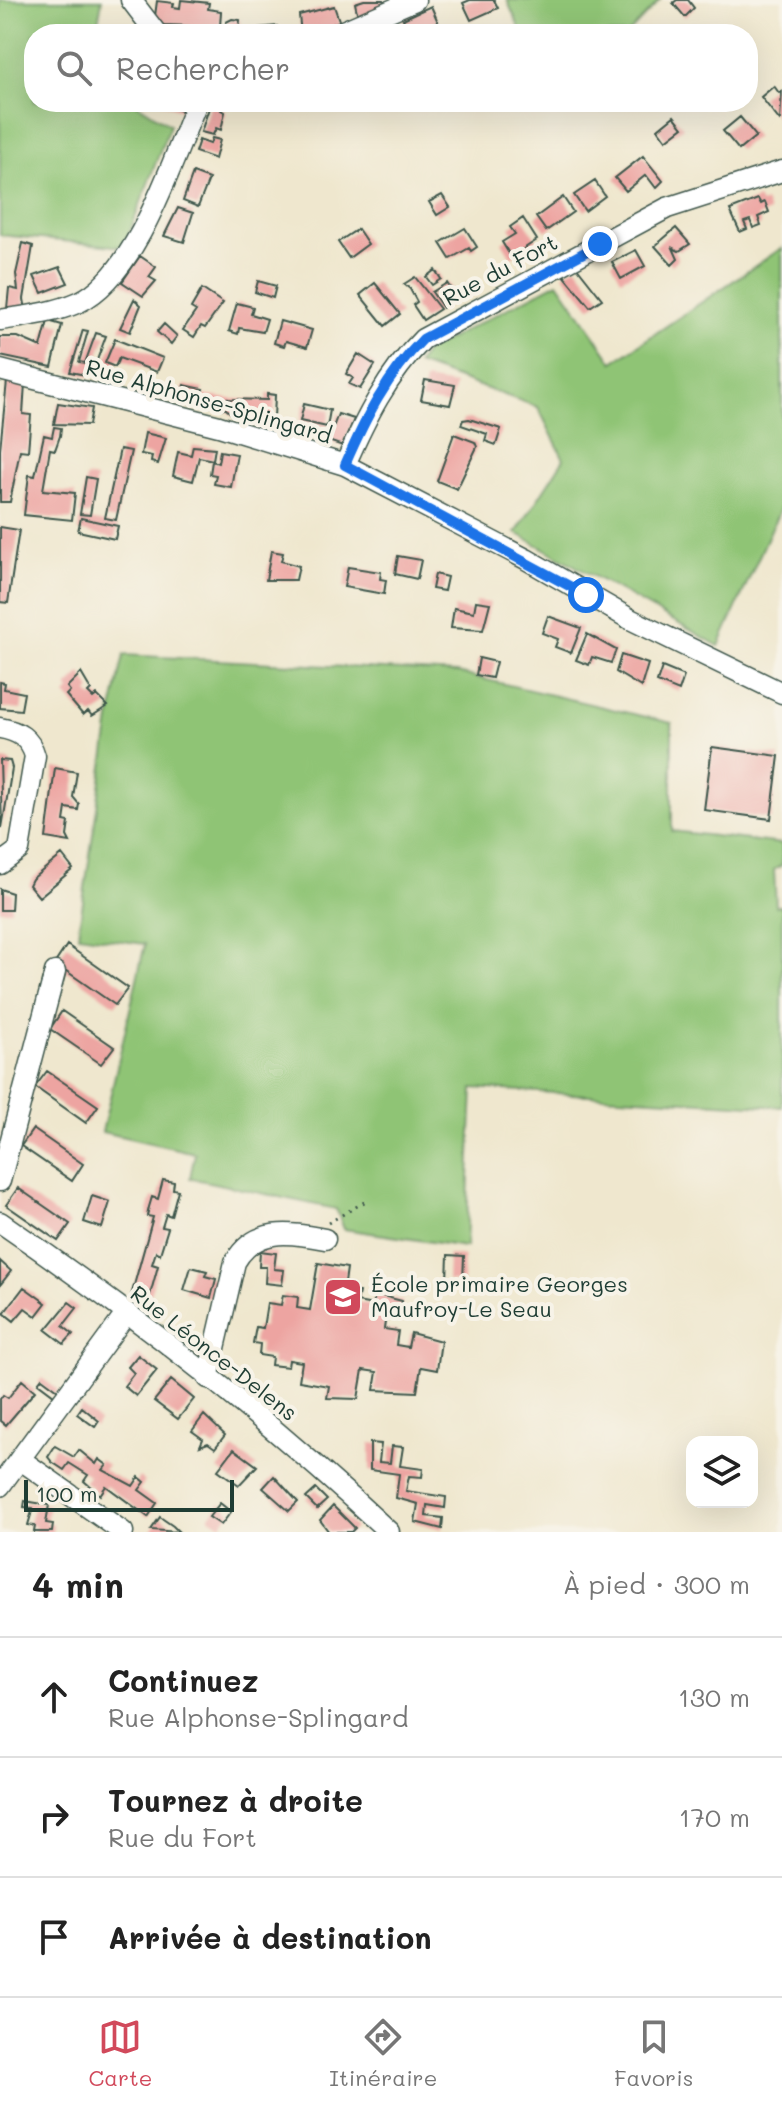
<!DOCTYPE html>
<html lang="fr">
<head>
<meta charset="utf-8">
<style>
	:root { --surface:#fff; --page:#f6f6f6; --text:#222; --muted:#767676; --line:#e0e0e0; --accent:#d1495b }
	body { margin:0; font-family:Mali,sans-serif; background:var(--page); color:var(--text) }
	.controls { position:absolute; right:24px; bottom:24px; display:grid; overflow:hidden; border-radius:16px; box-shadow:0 8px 32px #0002 }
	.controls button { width:72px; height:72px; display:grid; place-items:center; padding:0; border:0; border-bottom:2px solid var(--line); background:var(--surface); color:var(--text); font:40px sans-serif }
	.scale { position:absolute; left:24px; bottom:20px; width:210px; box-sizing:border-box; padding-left:8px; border:4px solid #1f3d34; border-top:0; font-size:22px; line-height:28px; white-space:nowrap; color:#1f3d34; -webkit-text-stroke:6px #f7f3e8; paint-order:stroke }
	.stop { position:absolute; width:24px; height:24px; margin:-18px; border:6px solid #1a73e8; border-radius:50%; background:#fff }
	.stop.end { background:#1a73e8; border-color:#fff; box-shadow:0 2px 8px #0008 }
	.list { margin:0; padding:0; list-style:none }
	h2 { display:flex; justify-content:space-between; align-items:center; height:104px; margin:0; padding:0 32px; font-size:34px }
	h2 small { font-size:26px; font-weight:400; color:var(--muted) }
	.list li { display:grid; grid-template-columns:52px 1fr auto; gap:24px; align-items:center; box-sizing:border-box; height:120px; padding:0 32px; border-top:2px solid var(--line) }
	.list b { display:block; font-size:30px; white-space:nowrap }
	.list p { margin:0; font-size:26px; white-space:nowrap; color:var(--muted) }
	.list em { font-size:26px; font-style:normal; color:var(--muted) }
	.icon { flex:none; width:44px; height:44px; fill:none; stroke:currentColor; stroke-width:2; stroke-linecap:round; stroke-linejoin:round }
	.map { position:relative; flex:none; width:782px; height:1532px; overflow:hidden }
	.search { position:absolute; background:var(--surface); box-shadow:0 8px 32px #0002; left:24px; right:24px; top:24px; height:88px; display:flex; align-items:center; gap:20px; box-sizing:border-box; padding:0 28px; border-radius:32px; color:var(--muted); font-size:30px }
	.sheet { height:464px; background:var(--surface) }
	nav { display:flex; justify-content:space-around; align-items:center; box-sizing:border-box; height:112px; border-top:2px solid var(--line); background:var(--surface); font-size:22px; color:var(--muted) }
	nav a { display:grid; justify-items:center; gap:4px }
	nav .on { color:var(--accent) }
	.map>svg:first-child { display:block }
	.green { fill:#8fc475; stroke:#578054; stroke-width:2 }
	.building { fill:#eda4a1 }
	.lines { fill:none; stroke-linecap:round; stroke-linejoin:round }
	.minor-casing { stroke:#3e564b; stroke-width:23 }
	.path { stroke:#3e564b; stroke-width:3; stroke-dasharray:2 6; stroke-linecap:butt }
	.minor { stroke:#fff; stroke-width:20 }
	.route { stroke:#1a73e8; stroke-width:10 }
	.labels { text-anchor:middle; stroke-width:8; stroke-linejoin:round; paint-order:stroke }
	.street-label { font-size:22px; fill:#1f3d34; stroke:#f7f3e8 }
	.poi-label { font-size:22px; fill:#1f3d34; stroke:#f7f3e8; text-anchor:start }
</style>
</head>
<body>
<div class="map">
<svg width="782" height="1532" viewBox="0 0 782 1532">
	<rect width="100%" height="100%" fill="#f7f3e8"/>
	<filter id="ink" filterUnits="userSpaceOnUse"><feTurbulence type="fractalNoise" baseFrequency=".0125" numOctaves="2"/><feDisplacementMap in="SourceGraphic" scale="16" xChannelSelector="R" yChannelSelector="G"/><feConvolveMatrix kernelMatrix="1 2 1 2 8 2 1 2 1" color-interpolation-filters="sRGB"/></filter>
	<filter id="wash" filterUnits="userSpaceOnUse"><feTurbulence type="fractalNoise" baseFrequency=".006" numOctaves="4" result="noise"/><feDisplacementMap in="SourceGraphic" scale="32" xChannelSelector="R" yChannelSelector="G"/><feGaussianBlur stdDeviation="1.8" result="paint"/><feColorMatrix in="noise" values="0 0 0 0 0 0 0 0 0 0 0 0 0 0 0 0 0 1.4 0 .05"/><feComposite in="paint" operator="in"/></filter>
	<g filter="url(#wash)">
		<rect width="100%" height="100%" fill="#efe7ce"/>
		<path class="green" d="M 0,0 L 102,0 L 97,28 L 102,34 L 34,34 L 34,102 L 134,102 L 170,125 L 124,247 L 0,235 Z
			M 507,0 L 660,0 L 628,34 L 522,34 Z
			M 782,248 L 782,505 L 719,646 L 516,533 L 564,459 L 538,407 L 417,364 L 428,350 L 558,282 L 613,362 Z
			M 124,655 L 457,673 L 672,723 L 672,831 L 782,844 L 782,865 L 774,870 L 776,906 L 782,906 L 782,1107 L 473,1088 L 466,1247 L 344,1229 L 336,1209 L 190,1178 L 195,1153 L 102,1132 L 145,944 L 78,935 L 110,720 Z"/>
		<g id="blocks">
			<path class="building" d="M 181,0 L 209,3 L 208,9 L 221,11 L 220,27 L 163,25 L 155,16 L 157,1 L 174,3 L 173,7 L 180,8 Z
				M 364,0 L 384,0 L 387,8 L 358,17 L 355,3 Z
				M 470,0 L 494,0 L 498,8 L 471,20 L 463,3 Z
				M 677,0 L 688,0 L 694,8 L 685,17 L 673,3 Z
				M 334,6 L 341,26 L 315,34 L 301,34 L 299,15 Z
				M 431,6 L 438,22 L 410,33 L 403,19 Z
				M 232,19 L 240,20 L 239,30 L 277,26 L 278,34 L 226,34 L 226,22 Z
				M 774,86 L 779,93 L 782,91 L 780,121 L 761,97 Z
				M 159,102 L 184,102 L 181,110 Z
				M 211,102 L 223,103 L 221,110 L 225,112 L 221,130 L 216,128 L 213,135 L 201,132 Z
				M 674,116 L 683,127 L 666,140 L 658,129 Z
				M 740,117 L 756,136 L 739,150 L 723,131 Z
				M 212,138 L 220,140 L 215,159 L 195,152 L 199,140 L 210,144 Z
				M 643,156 L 663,181 L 656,188 L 646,175 L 626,191 L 615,178 Z
				M 193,173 L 209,179 L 198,207 L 183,201 Z
				M 595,181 L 605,196 L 585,211 L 574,195 Z
				M 442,195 L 450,207 L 437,215 L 429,202 Z
				M 563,197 L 573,212 L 546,231 L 536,217 Z
				M 758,199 L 761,204 L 765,202 L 769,212 L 758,217 L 761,225 L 753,228 L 750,220 L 744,222 L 747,229 L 740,232 L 730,210 Z
				M 178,208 L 193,213 L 184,242 L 164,236 Z
				M 523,218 L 537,240 L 511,257 L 502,242 L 515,234 L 510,227 Z
				M 465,228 L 477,247 L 471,251 L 469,248 L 450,259 L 440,243 Z
				M 676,228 L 690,244 L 679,251 L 673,248 L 678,259 L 672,265 L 655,246 Z
				M 358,229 L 368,244 L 349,258 L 338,242 Z
				M 23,243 L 33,246 L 24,299 L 26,310 L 7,309 L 9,288 L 18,290 L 16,274 Z
				M 636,250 L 645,266 L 621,279 L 612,262 Z
				M 140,256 L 156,267 L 149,277 L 156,281 L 143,296 L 122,282 Z
				M 576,266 L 602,299 L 590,307 L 563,274 Z
				M 60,267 L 68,283 L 42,293 L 34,276 Z
				M 435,270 L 441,279 L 432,285 L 426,277 Z
				M 415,277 L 440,309 L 423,320 L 413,305 L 417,302 L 410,289 L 404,284 Z
				M 258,281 L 276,286 L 273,298 L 255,292 Z
				M 375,283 L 400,314 L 385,326 L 360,295 Z
				M 447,283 L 457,299 L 443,308 L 432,292 Z
				M 202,289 L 223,303 L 205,328 L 201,326 L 194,337 L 183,330 L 196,311 L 191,308 Z
				M 134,299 L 141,305 L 130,332 L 120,328 Z
				M 237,303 L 253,307 L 251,314 L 267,319 L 263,332 L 239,328 L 238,334 L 229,331 Z
				M 48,321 L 62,325 L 52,367 L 0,356 L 0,337 L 18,337 L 41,347 Z
				M 280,321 L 312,330 L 307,347 L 286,341 L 284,346 L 274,343 Z
				M 164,324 L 177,336 L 171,344 L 157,332 Z
				M 83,330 L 88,331 L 79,362 L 85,363 L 96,333 L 106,336 L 91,376 L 70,372 Z
				M 115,339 L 163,358 L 157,372 L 119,358 L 115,367 L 105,363 Z
				M 358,354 L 375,365 L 360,389 L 349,384 L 353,378 L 346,374 Z
				M 425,380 L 455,385 L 450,405 L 421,400 Z
				M 7,381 L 25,383 L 23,414 L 31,415 L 28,451 L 20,450 L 10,502 L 0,502 L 0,449 Z
				M 184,385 L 203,389 L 201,395 L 229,399 L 267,400 L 267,394 L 275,395 L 274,418 L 266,417 L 265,425 L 257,422 L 257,417 L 233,415 L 226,409 L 180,401 Z
				M 58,403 L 92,408 L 89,425 L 54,424 Z
				M 304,404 L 330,410 L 327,427 L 300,421 Z
				M 338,414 L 354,419 L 343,446 L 328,441 Z
				M 469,419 L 501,429 L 496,445 L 485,441 L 487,434 L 461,425 L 463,420 Z
				M 54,427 L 61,428 L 60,436 L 55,450 L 50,449 L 43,490 L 75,493 L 72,520 L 24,515 L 29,475 L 35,476 L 44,435 L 52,437 Z
				M 145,433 L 166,438 L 158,464 L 151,462 L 152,456 L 141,454 Z
				M 454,434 L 475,442 L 477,447 L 457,489 L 437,481 Z
				M 193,446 L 215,448 L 213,460 L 199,457 L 193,481 L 173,476 L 178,452 L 191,455 Z
				M 120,449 L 131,451 L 116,520 L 105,518 Z
				M 220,451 L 237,454 L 231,487 L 214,484 L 216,475 L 210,474 L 212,461 L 218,463 Z
				M 86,477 L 96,479 L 90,515 L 80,514 Z
				M 81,518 L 118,526 L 115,539 L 78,531 Z
				M 0,527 L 19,530 L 8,603 L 0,602 Z
				M 271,551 L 283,553 L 281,561 L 299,566 L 296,580 L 266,580 Z
				M 398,556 L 421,560 L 417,579 L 395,574 Z
				M 348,567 L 381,572 L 380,579 L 386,580 L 384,594 L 344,587 Z
				M 435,574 L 447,577 L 444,591 L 432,589 Z
				M 476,601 L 490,603 L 483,630 L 451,628 L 454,608 L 474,612 Z
				M 548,616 L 581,628 L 571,653 L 555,647 L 558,639 L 542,633 Z
				M 587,634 L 616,650 L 611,663 L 592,657 L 589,665 L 576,660 Z
				M 621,655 L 648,664 L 641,687 L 616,672 Z
				M 479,658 L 496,662 L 492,678 L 476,675 Z
				M 662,667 L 684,676 L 679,691 L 657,682 Z
				M 81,673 L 91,690 L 88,693 L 93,698 L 97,695 L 108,706 L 92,716 L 88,711 L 83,715 L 66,695 L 70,691 L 67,687 Z
				M 0,682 L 5,683 L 4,689 L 24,693 L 21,710 L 0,708 Z
				M 712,747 L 779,756 L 771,819 L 704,810 Z
				M 0,760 L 10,761 L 12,768 L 2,828 Z
				M 55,768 L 77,772 L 73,797 L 79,804 L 78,810 L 66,808 L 64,821 L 69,822 L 67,836 L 70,842 L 46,838 Z
				M 62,855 L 73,869 L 39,897 L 29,885 L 32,879 Z
				M 0,889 L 12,893 L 11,910 L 0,910 Z
				M 67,945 L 128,988 L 115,1005 L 55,963 Z
				M 62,1011 L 114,1047 L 101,1064 L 50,1029 Z
				M 47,1071 L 98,1106 L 86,1123 L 35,1087 Z
				M 33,1129 L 83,1164 L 72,1181 L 21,1146 Z
				M 163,1180 L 174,1182 L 173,1189 L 178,1190 L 171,1216 L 166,1214 L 162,1227 L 168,1228 L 160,1254 L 156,1252 L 152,1264 L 158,1266 L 150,1295 L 144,1293 L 142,1299 L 131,1296 L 153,1217 L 147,1216 L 149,1207 L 152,1197 L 158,1199 Z
				M 18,1188 L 70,1224 L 58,1241 L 6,1205 Z
				M 92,1196 L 110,1202 L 102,1228 L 84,1222 Z
				M 260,1251 L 276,1253 L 274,1269 L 284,1270 L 282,1285 L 265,1283 L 266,1267 L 259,1267 Z
				M 448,1255 L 464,1256 L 463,1282 L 447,1281 Z
				M 0,1261 L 11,1271 L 0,1285 Z
				M 318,1263 L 347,1268 L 344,1290 L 359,1292 L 357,1302 L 373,1305 L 375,1294 L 402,1301 L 400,1318 L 386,1315 L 384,1329 L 398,1331 L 396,1345 L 408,1347 L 411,1333 L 441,1341 L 437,1370 L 421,1367 L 417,1392 L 374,1390 L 377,1372 L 363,1370 L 358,1399 L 327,1398 L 329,1386 L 299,1381 L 302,1362 L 289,1360 L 288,1367 L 271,1365 L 272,1357 L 259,1355 L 260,1344 L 253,1343 L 256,1327 L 263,1328 L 267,1303 L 281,1305 L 283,1295 L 298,1297 L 297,1308 L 310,1310 Z
				M 191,1267 L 207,1271 L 205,1276 L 216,1279 L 211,1298 L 184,1290 Z
				M 24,1287 L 46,1303 L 36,1316 L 25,1308 L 14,1321 L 4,1313 Z
				M 69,1302 L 77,1308 L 63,1326 L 73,1334 L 64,1344 L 46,1330 Z
				M 138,1355 L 157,1370 L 136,1396 L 124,1386 L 134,1373 L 128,1367 Z
				M 42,1378 L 58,1390 L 54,1395 L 38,1383 Z
				M 22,1380 L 35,1391 L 6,1425 L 0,1420 L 0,1399 L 3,1395 L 8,1398 Z
				M 171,1380 L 194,1399 L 178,1419 L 154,1401 Z
				M 82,1407 L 99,1421 L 95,1427 L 77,1414 Z
				M 204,1415 L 225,1435 L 215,1448 L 208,1443 L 200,1446 L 203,1439 L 192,1431 Z
				M 370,1443 L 381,1444 L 379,1462 L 390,1463 L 392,1446 L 403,1447 L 400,1466 L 423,1469 L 422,1477 L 409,1476 L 406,1491 L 446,1497 L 445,1508 L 427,1505 L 426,1516 L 443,1518 L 442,1529 L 415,1522 L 418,1504 L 396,1498 L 399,1474 L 370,1470 Z
				M 55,1446 L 74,1457 L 79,1450 L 96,1464 L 99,1459 L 107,1465 L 103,1470 L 133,1486 L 139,1477 L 145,1482 L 139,1490 L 157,1503 L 148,1517 L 106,1486 L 100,1495 L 84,1481 L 88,1475 L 69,1463 L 64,1470 L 52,1462 L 48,1457 Z
				M 234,1449 L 257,1466 L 239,1485 L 218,1470 Z
				M 274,1476 L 298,1502 L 289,1511 L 263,1488 Z
				M 316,1489 L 327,1500 L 317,1509 L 306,1498 Z
				M 25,1501 L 49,1505 L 46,1523 L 53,1524 L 52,1532 L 34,1532 L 35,1526 L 28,1525 L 33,1508 L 24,1507 Z
				M 220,1503 L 231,1512 L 221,1525 L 209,1517 Z
				M 333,1506 L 355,1528 L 351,1532 L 329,1532 L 320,1520 Z
				M 160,1517 L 173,1526 L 179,1532 L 151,1530 Z"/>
		</g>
	</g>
	<g filter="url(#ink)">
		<use href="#blocks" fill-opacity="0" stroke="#3e564b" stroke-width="2"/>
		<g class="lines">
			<defs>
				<path id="minor" d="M 131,0 L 157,34
					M 336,34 L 415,0
					M 0,320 C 27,316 54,313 79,302 C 137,275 173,159 197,102
					M 0,370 L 219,426 L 345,465 L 526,559 L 630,619 L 782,693
					M 345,465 C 365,419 387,375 423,339 L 667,208 L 782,171
					M 0,728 C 18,731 30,738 35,756 L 19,850 L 0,864
					M 0,1181 L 55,972
					M 0,1222 C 136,1315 268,1419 389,1532
					M 208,1378 L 235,1262 C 255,1227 289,1232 325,1239
					M 21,1460 L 123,1532
					M 0,1486 L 126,1314"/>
			</defs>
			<use href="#minor" class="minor-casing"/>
			<path class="path" d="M 328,1223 L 366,1201"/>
			<use href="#minor" class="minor"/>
		</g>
	</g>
	<g class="lines" filter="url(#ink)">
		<path class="route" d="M 586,595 L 345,465 C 365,419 387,375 423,339 L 600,244"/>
	</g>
	<defs>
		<symbol id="school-square" viewBox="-11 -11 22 22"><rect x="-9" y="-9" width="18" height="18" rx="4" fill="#d1495b" stroke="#f7f3e8"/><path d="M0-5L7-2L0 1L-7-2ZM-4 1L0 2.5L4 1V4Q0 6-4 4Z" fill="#fff"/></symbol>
	</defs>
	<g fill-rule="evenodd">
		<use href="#school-square" x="321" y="1275" width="44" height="44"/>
	</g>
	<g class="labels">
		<g class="street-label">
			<text transform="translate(500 270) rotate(-28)" y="8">Rue du Fort</text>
			<text transform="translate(209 401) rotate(16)" y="8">Rue Alphonse-Splingard</text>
			<text transform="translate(214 1353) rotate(38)" y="8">Rue Léonce-Delens</text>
		</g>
		<g class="poi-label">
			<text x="371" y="1292">École primaire Georges<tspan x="371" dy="25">Maufroy-Le Seau</tspan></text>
		</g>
	</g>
</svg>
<div class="controls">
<button><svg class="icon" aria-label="layers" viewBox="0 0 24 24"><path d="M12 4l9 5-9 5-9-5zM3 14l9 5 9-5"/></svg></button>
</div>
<div class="scale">100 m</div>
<div class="stop" style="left:586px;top:595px"></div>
<div class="stop end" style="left:600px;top:244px"></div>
<div class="search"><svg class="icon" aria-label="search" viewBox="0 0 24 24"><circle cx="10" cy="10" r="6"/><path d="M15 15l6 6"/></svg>Rechercher</div>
</div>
<section class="sheet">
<h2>4 min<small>À pied · 300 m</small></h2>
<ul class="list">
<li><svg class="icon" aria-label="ahead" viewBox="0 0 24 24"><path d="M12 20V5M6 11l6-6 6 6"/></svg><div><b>Continuez</b><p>Rue Alphonse-Splingard</p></div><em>130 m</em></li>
<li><svg class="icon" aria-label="right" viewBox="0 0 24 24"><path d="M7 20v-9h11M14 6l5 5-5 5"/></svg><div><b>Tournez à droite</b><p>Rue du Fort</p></div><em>170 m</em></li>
<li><svg class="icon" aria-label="arrive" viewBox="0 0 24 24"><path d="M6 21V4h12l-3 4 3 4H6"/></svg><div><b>Arrivée à destination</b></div></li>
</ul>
</section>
<nav>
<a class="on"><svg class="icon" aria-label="map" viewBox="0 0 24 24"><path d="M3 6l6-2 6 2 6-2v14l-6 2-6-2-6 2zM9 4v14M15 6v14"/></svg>Carte</a>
<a><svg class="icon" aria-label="directions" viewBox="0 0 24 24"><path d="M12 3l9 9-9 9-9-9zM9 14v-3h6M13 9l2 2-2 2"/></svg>Itinéraire</a>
<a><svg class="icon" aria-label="saved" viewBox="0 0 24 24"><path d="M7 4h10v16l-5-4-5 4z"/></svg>Favoris</a>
</nav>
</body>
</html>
